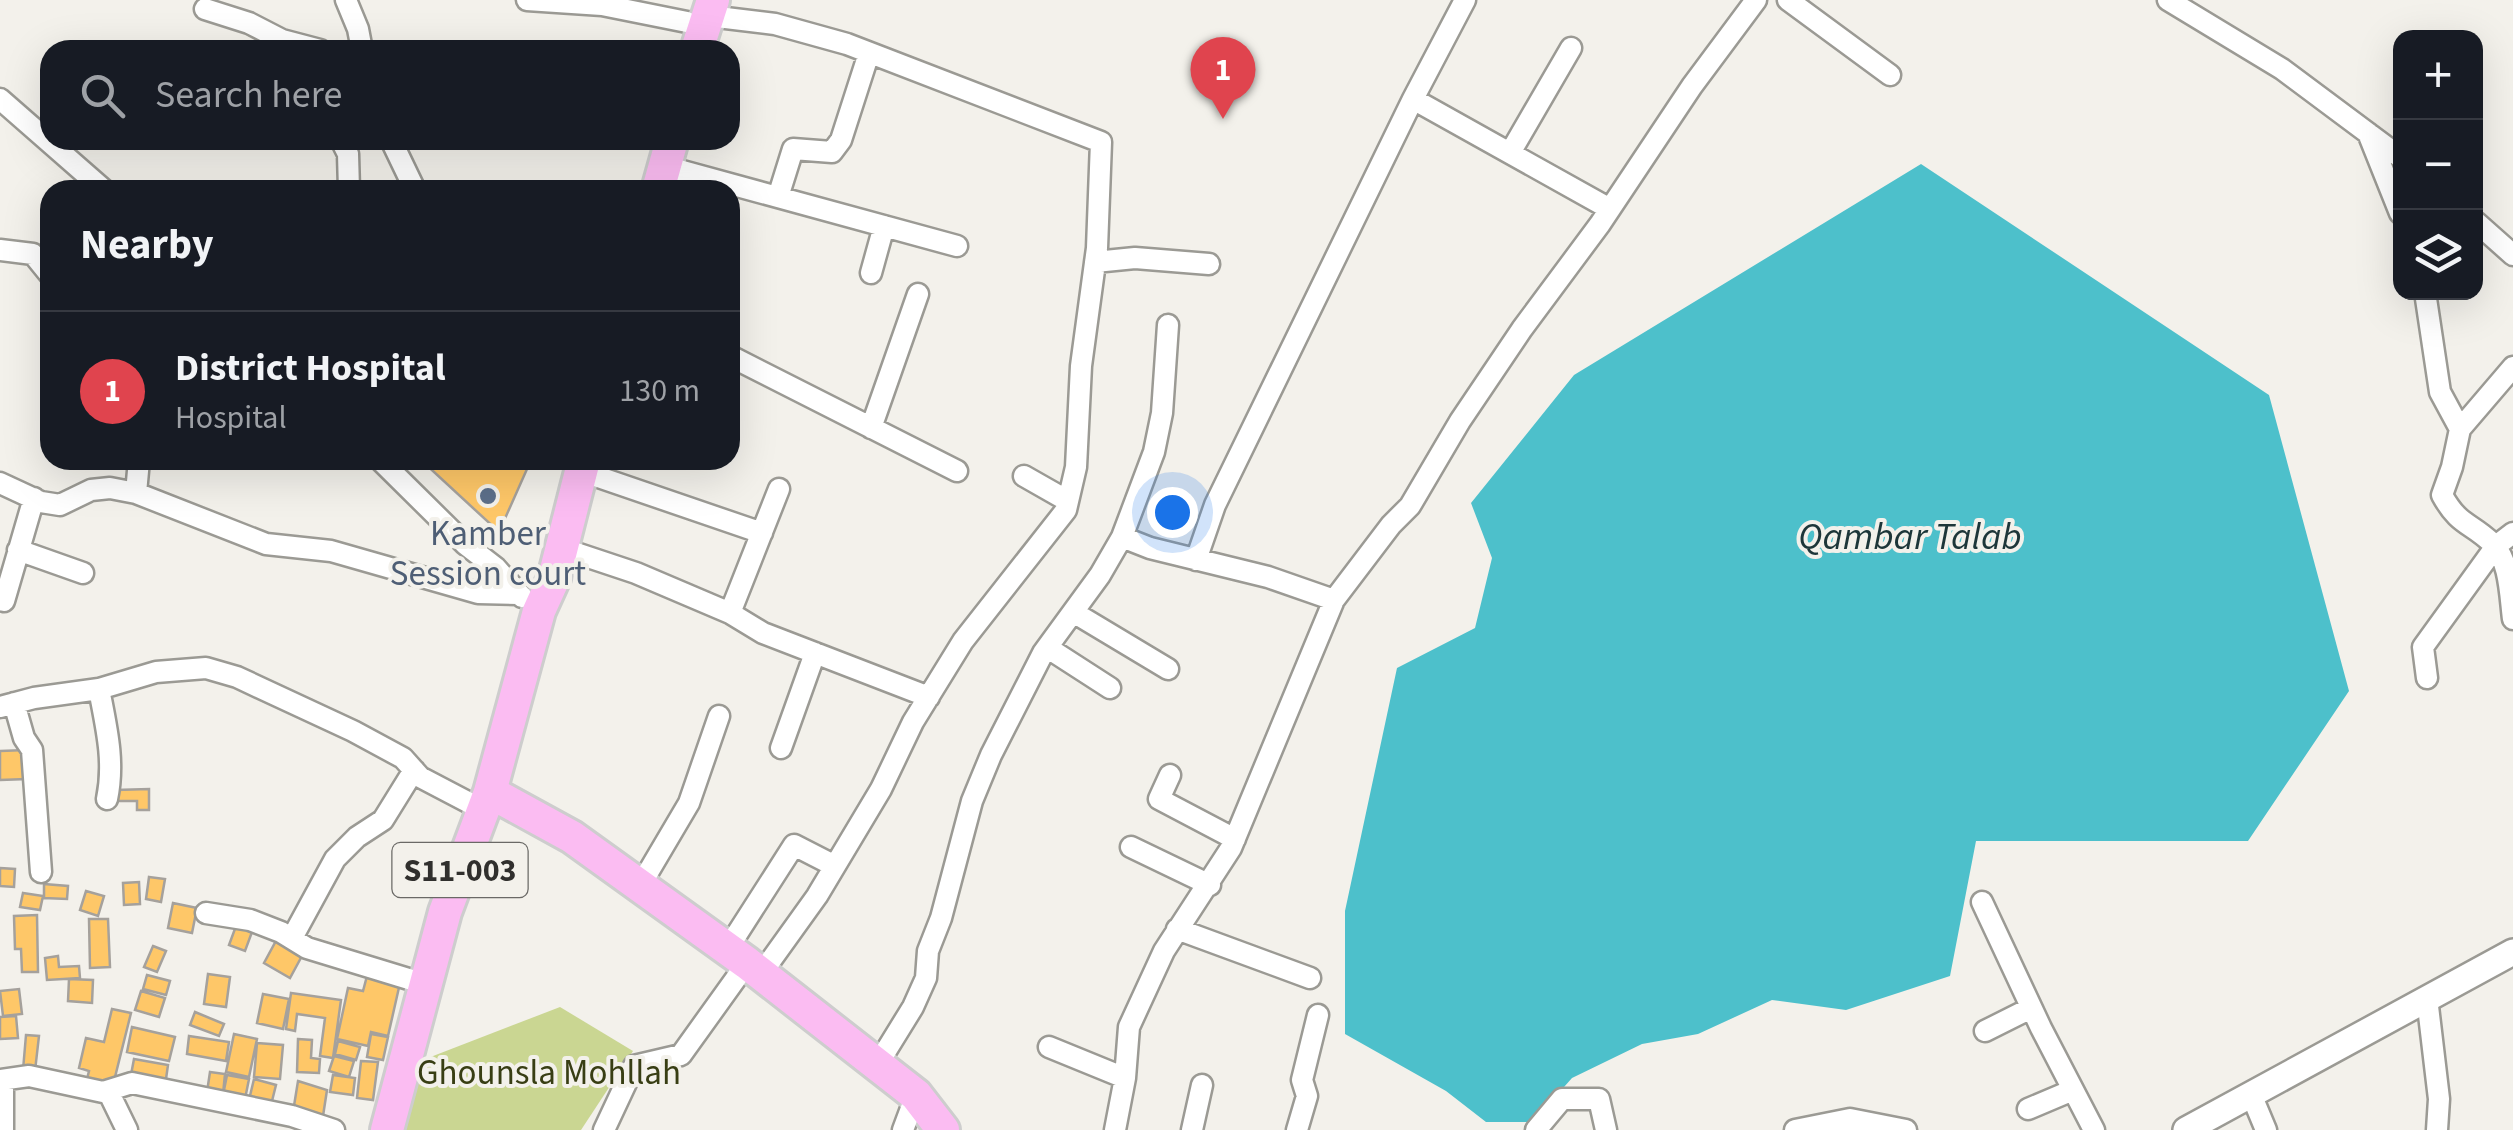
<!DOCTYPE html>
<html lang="en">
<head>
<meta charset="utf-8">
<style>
	:root { --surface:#171b24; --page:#242831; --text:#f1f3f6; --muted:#9ea1a6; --line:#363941; --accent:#8c9099 }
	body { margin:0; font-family:"Source Sans 3",sans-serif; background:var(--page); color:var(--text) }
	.controls { position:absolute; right:30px; top:30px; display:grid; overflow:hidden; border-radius:20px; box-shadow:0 10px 40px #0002 }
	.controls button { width:90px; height:90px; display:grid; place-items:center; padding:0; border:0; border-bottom:2px solid var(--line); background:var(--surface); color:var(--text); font:50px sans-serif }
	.you { position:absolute; left:1172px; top:512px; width:35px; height:35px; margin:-25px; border:8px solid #fff; border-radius:50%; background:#1a73e8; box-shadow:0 0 0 15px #1a73e833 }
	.badge { display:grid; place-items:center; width:65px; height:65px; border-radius:50%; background:var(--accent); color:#fff; font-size:32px; font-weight:700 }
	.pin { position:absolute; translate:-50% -82px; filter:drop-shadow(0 2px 5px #0008) }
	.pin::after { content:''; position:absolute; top:52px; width:35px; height:30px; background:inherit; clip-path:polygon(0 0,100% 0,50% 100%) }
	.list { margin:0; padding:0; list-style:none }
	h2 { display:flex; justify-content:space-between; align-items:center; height:130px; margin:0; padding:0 40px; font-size:42px }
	h2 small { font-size:32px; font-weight:400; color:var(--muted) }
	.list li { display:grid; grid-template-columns:65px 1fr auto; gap:30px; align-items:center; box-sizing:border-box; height:160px; padding:0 40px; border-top:2px solid var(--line) }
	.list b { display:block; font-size:38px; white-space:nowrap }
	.list p { margin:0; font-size:32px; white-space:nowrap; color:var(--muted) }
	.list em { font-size:32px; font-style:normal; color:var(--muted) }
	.icon { flex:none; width:55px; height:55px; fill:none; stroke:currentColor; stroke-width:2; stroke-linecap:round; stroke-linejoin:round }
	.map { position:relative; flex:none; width:2513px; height:1130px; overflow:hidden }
	.search { position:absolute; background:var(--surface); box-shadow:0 10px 40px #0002; left:40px; top:40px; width:700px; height:110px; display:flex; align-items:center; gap:25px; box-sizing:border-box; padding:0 35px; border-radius:30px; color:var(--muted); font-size:38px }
	.panel { position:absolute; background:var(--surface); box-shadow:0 10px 40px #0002; left:40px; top:180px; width:700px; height:290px; border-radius:30px }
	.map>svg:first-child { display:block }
	.green { fill:#cad692 }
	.water { fill:#4dc0cb }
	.building { fill:#fec768; stroke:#a5a19c; stroke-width:2.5 }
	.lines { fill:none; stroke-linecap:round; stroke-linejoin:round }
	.minor-casing { stroke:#9b9a94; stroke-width:25 }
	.tertiary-casing { stroke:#9b9a94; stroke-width:30 }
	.primary-casing { stroke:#cdcdcd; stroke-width:38 }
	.minor { stroke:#fff; stroke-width:20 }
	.tertiary { stroke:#fff; stroke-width:25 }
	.primary { stroke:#fbbcf2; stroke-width:32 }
	.service-dot { fill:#5c6f8a; stroke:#f3f1eb; stroke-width:4 }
	.labels { text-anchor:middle; stroke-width:8; stroke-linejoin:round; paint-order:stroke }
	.shield { fill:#f3f1eb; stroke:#6a6966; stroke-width:2.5 }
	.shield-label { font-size:32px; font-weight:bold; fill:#302f2d }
	.service-label { font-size:35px; fill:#4e5e75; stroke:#f3f1eb }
	.park-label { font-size:35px; fill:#383e14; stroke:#f3f1eb }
	.water-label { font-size:38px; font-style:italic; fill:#1d3639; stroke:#f3f1eb }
</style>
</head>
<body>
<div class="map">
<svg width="2513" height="1130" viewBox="0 0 2513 1130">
	<rect width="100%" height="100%" fill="#f3f1eb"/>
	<path class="green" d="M 560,1007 L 633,1051 L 581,1130 L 400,1130 L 415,1063 Z"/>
	<path class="water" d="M 1921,164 L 2269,395 L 2349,691 L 2248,841 L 1976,841 L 1950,976 L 1846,1010 L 1772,1000 L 1698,1034 L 1642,1044 L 1572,1078 L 1533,1122 L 1486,1122 L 1446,1091 L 1345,1034 L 1345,911 L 1397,668 L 1475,628 L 1492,558 L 1471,503 L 1574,375 Z"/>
	<path class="building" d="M 421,460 L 531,460 L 499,532 Z
		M 26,750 L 27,779 L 0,780 L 0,751 Z
		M 149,789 L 149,810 L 137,810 L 137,801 L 116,801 L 116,790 Z
		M 0,868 L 15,869 L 14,887 L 0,886 Z
		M 149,877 L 165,879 L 161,902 L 146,899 Z
		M 139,882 L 140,904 L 124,905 L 123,883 Z
		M 44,884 L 68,886 L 67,899 L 44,898 Z
		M 86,891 L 104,896 L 98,916 L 80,910 Z
		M 23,893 L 43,896 L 40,910 L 20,907 Z
		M 173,903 L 197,908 L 192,933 L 168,928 Z
		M 37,915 L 38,972 L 22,972 L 21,949 L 15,949 L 14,916 Z
		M 89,919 L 108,919 L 110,967 L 90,968 Z
		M 236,926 L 252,932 L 245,951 L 229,945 Z
		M 277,939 L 303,954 L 290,978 L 264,963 Z
		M 153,946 L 166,951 L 157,972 L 144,967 Z
		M 58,956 L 59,967 L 79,966 L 80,978 L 47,980 L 45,958 Z
		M 208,974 L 230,977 L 226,1007 L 204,1004 Z
		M 147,975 L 170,981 L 166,995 L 143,989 Z
		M 367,976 L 400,983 L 388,1036 L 371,1032 L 368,1046 L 337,1039 L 348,988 L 363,991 Z
		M 69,979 L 93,980 L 92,1003 L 68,1001 Z
		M 19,989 L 22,1014 L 3,1016 L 0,991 Z
		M 141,991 L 165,998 L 159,1017 L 135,1010 Z
		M 291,993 L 341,1000 L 333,1058 L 320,1056 L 325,1018 L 297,1014 L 295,1031 L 286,1029 Z
		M 263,994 L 289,999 L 283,1029 L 257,1023 Z
		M 112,1009 L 131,1013 L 113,1085 L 87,1079 L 89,1071 L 79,1068 L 86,1038 L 104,1042 Z
		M 195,1012 L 224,1024 L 219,1036 L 190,1025 Z
		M 16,1016 L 18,1038 L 0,1039 L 0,1017 Z
		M 132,1027 L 175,1037 L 169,1061 L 127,1052 Z
		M 234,1034 L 257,1039 L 249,1077 L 226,1072 Z
		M 371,1034 L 388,1037 L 383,1060 L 367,1057 Z
		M 26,1035 L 39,1036 L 35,1071 L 23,1070 Z
		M 189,1036 L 229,1042 L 226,1061 L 187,1054 Z
		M 298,1039 L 312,1040 L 311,1058 L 320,1059 L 319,1073 L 297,1072 Z
		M 338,1041 L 360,1047 L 356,1060 L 335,1054 Z
		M 257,1043 L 283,1045 L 280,1079 L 254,1077 Z
		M 334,1056 L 354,1061 L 349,1077 L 329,1071 Z
		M 134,1059 L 168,1065 L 165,1086 L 130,1080 Z
		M 361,1061 L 378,1062 L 373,1100 L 357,1098 Z
		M 210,1072 L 225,1074 L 223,1094 L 207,1092 Z
		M 227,1075 L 249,1079 L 245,1099 L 223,1095 Z
		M 333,1075 L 355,1078 L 353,1095 L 330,1092 Z
		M 254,1079 L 276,1085 L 271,1105 L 249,1100 Z
		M 298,1081 L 327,1090 L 323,1116 L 293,1112 Z"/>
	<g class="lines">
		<defs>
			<path id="minor" d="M 346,0 L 358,29 L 362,50
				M 527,0 L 602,5 L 687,22
				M 1788,0 L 1890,75
				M 2168,0 L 2282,69 L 2400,157
				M 205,9 L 249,23 L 282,40 L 320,50
				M 709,16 L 775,24 L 847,44 L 1101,142 L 1097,248 L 1081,366 L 1076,467 L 1066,510 L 963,641 L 913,722 L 881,789 L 817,896 L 761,974
				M 0,99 L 104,190
				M 1413,99 L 1610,209
				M 2368,133 L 2400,213
				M 341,140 L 348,154 L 349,190
				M 391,140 L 415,190
				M 1510,153 L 1571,48
				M 664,166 L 957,246
				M 778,197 L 793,149 L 832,152 L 841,140 L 869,53
				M 2476,222 L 2513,255
				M 0,250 L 33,254 L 50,275
				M 1095,262 L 1135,258 L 1209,264
				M 871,273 L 884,226
				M 2425,292 L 2440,392 L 2460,429 L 2452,467 L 2442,495 C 2459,526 2470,522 2492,543 C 2510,560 2510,596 2513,619
				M 730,356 L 957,471
				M 871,428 L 918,294
				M 2460,429 L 2513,367
				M 380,460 L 465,544 L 496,568 L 522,597
				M 581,471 L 762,533
				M 1024,476 L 1068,501
				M 0,483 L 41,502 L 60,505 L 91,490 L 110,488 L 136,493 L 266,544 L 331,551 L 478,593 L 517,594
				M 136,493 L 139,460
				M 1122,537 L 1150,548 L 1268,577 L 1334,600
				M 561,548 L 636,573 L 730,613 L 763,633 L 929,697
				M 18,550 L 83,573
				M 1196,560 L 1215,505 L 1413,99 L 1465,0
				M 4,601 L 34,498
				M 1073,612 L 1168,669
				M 730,613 L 779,489
				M 1048,648 L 1110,688
				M 2427,678 L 2423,647 L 2496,546 L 2513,533
				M 99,689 C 106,726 115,761 107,799
				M 14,703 L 24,738 L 32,750 L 41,872
				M 0,707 L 34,698 L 99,689 L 156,672 L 206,668 L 237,677 L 353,731 L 403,758 L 420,777 L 483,810
				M 781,748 L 815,653
				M 1170,775 L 1159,799 L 1235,839
				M 1131,847 L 1210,885
				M 640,886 L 689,803 L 719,716
				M 1982,902 L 2041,1028 L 2094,1130
				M 206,913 L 250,920 L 281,932 L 307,948 L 425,984
				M 1177,929 L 1310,978
				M 292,938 L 335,859 L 357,837 L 383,820 L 414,770
				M 728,948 L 794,845 L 835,866
				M 2427,998 L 2439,1099 L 2437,1130
				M 1985,1031 L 2031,1008
				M 1049,1047 L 1125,1078
				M 876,1067 L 913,1007 L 926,978 L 928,951 L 941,918 L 972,801 L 991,755 L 1043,653 L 1100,575 L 1122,537 L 1154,452 L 1162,413 L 1168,325
				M 0,1080 L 29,1076 L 103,1092 L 132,1083 L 292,1116 L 334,1130
				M 108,1091 L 127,1130
				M 2251,1094 L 2266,1130
				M 2028,1109 L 2073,1090
				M 3,1130 L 3,1080
				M 604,1130 L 634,1066 L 681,1055 L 747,963
				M 903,1130 L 916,1095
				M 1115,1130 L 1125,1078 L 1129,1027 L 1164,951 L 1231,848 L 1334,600 L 1391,525 L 1410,506 L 1460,421 L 1522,329 L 1600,224 L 1692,86 L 1756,0
				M 1192,1130 L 1202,1085
				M 1297,1130 L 1307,1096 L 1302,1080 L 1318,1015
				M 1536,1130 L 1562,1099 L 1599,1099 L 1606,1130
				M 1795,1130 L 1850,1119 L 1906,1130"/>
			<path id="tertiary" d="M 2186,1130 L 2513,952"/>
			<path id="primary" d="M 697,50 L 713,0
				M 658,190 L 672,140
				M 490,792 L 572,837 L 747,963 L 916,1095 L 943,1130
				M 387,1130 L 445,912 L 490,792 L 539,611 L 554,578 L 584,460"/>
		</defs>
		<use href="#minor" class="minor-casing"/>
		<use href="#tertiary" class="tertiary-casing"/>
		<use href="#primary" class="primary-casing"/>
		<use href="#minor" class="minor"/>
		<use href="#tertiary" class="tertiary"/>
		<use href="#primary" class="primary"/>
	</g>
	<circle class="service-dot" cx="488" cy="496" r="10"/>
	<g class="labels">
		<rect class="shield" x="392.5" y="843" width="135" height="54" rx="8"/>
		<g class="shield-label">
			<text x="460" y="881">S11-003</text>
		</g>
		<g class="service-label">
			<text x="488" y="545">Kamber<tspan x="488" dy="40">Session court</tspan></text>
		</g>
		<g class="park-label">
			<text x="549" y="1084">Ghounsla Mohllah</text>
		</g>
		<g class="water-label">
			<text x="1910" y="549">Qambar Talab</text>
		</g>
	</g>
</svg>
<div class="controls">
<button>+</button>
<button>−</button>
<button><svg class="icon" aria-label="layers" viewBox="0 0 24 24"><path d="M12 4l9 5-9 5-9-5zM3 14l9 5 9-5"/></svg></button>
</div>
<div class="you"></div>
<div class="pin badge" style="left:1223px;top:119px;background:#e0444e">1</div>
<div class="search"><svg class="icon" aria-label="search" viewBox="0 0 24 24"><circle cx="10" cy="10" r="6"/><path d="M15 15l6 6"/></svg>Search here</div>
<section class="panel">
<h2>Nearby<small></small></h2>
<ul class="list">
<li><span class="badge" style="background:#e0444e">1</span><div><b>District Hospital</b><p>Hospital</p></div><em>130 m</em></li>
</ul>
</section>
</div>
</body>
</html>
